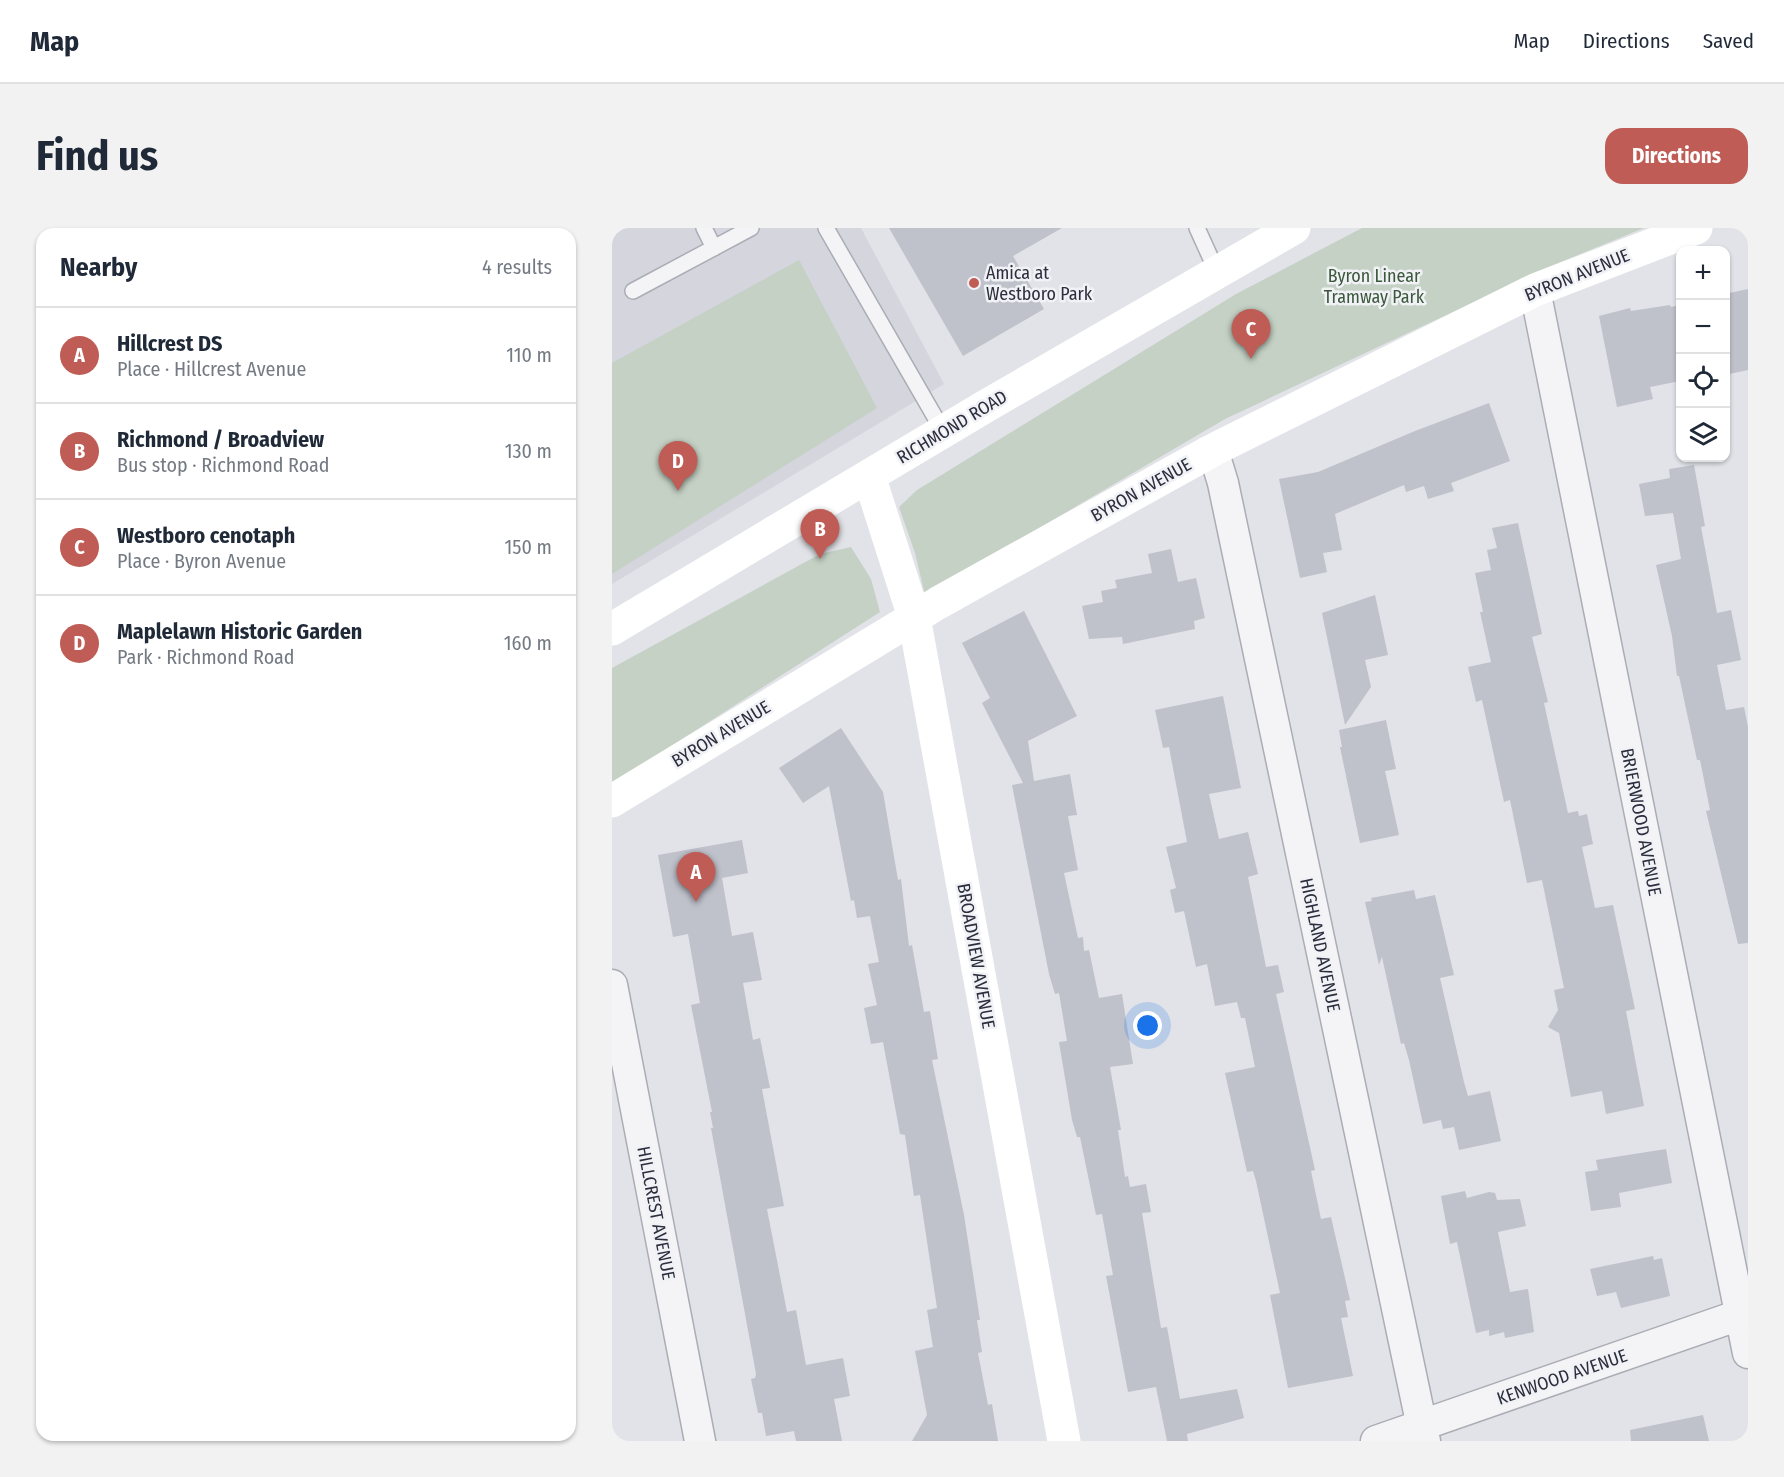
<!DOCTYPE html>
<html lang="en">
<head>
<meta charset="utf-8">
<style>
	:root { --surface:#fff; --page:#f2f2f3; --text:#1f2937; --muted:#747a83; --line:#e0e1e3; --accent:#bf5c55 }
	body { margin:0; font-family:"Fira Sans Condensed",sans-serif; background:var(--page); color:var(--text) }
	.controls { position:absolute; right:18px; top:18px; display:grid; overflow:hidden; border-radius:12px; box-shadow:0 2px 4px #0004 }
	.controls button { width:54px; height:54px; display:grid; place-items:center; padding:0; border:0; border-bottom:2px solid var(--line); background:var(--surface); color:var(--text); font:30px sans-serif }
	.you { position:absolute; left:536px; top:798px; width:21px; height:21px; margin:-15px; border:4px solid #fff; border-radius:50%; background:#1a73e8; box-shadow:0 0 0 9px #1a73e833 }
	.badge { display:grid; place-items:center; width:39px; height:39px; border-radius:50%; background:var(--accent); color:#fff; font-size:20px; font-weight:700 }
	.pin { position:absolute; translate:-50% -50px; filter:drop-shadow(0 2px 3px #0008) }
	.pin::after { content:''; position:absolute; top:32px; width:21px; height:18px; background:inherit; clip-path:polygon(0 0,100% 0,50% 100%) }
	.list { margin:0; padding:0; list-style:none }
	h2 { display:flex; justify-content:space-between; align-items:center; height:78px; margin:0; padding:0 24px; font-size:26px }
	h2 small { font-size:20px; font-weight:400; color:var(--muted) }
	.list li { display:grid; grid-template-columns:39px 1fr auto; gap:18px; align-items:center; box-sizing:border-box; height:96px; padding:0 24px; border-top:2px solid var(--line) }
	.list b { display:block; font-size:22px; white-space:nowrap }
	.list p { margin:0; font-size:20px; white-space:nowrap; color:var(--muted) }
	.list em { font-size:20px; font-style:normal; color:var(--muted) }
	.icon { flex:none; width:33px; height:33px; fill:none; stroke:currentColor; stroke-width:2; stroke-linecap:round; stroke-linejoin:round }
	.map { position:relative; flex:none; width:1136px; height:1213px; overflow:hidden; border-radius:18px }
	header { display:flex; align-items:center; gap:36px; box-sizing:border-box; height:84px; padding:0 30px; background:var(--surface); border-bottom:2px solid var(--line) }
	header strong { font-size:28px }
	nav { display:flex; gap:33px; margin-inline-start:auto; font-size:21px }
	.intro { display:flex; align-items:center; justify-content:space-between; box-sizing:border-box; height:144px; padding:0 36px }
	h1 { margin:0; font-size:42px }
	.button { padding:15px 27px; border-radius:18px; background:var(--accent); color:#fff; font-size:21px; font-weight:700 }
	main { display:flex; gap:36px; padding:0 36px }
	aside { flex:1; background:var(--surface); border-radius:18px; box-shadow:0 2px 4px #0004 }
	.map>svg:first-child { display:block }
	.built { fill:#d4d5dd }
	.green { fill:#c4d1c4 }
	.building { fill:#bfc1cb }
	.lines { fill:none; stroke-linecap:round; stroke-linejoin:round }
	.lane-casing { stroke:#abadb5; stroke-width:18 }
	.street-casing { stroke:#abadb5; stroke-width:33 }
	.lane { stroke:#f4f4f7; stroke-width:15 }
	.street { stroke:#f4f4f7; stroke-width:30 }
	.secondary { stroke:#fff; stroke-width:33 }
	.poi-dot { fill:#bf5c55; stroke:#f1f2f6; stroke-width:2 }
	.labels { text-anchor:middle; stroke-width:5; stroke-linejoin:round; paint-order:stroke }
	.poi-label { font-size:18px; fill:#2c2e3e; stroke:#f1f2f6; text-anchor:start }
	.street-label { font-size:18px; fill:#2c2e3e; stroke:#f1f2f6 }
	.park-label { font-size:18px; fill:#3b583b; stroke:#f1f2f6 }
</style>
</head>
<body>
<header>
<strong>Map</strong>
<nav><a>Map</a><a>Directions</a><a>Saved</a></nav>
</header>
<div class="intro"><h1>Find us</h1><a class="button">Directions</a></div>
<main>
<aside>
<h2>Nearby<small>4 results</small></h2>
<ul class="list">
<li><span class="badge">A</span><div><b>Hillcrest DS</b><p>Place · Hillcrest Avenue</p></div><em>110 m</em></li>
<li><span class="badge">B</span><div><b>Richmond / Broadview</b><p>Bus stop · Richmond Road</p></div><em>130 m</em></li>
<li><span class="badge">C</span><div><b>Westboro cenotaph</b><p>Place · Byron Avenue</p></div><em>150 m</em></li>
<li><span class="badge">D</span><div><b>Maplelawn Historic Garden</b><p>Park · Richmond Road</p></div><em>160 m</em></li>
</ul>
</aside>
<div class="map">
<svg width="1136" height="1213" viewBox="0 0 1136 1213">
	<rect width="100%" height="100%" fill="#e2e3e8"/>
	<path class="built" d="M 0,0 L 249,0 L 332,156 L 0,356 Z"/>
	<path class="green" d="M 750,0 L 1032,0 L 934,40 L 613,191 L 313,367 L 303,325 L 287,279 L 305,262 L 624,66 Z
		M 187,32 L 265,180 L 0,346 L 0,135 Z
		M 239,319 L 259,351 L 268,384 L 0,556 L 0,440 L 208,326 Z"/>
	<path class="building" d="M 277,0 L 450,0 L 401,28 L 432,81 L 351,128 Z
		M 1136,61 L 1136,142 L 1113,147 L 1113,66 Z
		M 1058,77 L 1059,79 L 1068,77 L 1068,153 L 1038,159 L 1041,171 L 1005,179 L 987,88 L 1018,80 L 1019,83 Z
		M 877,175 L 898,233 L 839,255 L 842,263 L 816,271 L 812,258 L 794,264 L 792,257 L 723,286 L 730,322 L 711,325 L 715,344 L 688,350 L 667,251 L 706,244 L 803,203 Z
		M 1082,237 L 1093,298 L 1089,299 L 1105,385 L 1119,382 L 1129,432 L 1105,437 L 1114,482 L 1132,479 L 1136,499 L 1136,715 L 1126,716 L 1094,583 L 1098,582 L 1088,532 L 1085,532 L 1067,448 L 1065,448 L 1060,408 L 1044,337 L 1069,331 L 1061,285 L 1033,288 L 1027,256 L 1058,250 L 1057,241 Z
		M 906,295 L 930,406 L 920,409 L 936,474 L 932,475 L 956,585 L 966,583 L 967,588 L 975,586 L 981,616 L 970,619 L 983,680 L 1001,677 L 1023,781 L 1014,783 L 1032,878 L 994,886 L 990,863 L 959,869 L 947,805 L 936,799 L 946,782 L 942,762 L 952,760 L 930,652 L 915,655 L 898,572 L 892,574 L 870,472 L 864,474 L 856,439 L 879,434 L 868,384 L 871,384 L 863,345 L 879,342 L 875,322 L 885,320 L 880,300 Z
		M 559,321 L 566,354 L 584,350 L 593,390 L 582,393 L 583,401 L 511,416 L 510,409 L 477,411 L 470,378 L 491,374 L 489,363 L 505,360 L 503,352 L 540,345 L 536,326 Z
		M 763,367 L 776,427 L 753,432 L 759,459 L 733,497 L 710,385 Z
		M 412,383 L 465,488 L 416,513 L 422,553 L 458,546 L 465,587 L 456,588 L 466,642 L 452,645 L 466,710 L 471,709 L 472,723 L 477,722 L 487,770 L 510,766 L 521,836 L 498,839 L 509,902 L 506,902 L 513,949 L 516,948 L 518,959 L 534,956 L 539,984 L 530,985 L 549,1100 L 555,1099 L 568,1171 L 625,1161 L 632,1190 L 575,1206 L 576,1213 L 555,1213 L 544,1159 L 516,1164 L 494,1048 L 501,1047 L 490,986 L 484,987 L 468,909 L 465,909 L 460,892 L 447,814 L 455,813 L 447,765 L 443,766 L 437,746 L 400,557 L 411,555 L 370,475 L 378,470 L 350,415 Z
		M 611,468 L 629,560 L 597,566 L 607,611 L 636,604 L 646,646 L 636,649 L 654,739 L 666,737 L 672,764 L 664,766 L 703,942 L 699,943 L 709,991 L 719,989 L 738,1072 L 733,1073 L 736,1089 L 729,1090 L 741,1148 L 676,1160 L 658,1067 L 668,1065 L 644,953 L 641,943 L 635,944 L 613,845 L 643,839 L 633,790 L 629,790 L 625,774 L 603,778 L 595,736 L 584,739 L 572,683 L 563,685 L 558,662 L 564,660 L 554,619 L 575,614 L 557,519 L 551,520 L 543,482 Z
		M 774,492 L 784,541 L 773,543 L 787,607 L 748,615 L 728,519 L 730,519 L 727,502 Z
		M 229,500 L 271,564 L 286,652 L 289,651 L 297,718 L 300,717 L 312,784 L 318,783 L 326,831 L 320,832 L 352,987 L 368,1092 L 365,1092 L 370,1124 L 366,1125 L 376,1177 L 380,1176 L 386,1213 L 300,1213 L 315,1187 L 303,1123 L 321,1119 L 315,1082 L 325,1080 L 308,967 L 302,968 L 293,907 L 288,906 L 271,814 L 259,816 L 252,780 L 265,777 L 256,736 L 267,734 L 258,688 L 245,690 L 242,672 L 239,673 L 217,558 L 191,575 L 167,540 Z
		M 130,612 L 136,645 L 110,650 L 120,708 L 141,704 L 150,752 L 131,755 L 141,812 L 148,810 L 158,860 L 150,861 L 172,978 L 155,981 L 175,1084 L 184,1082 L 194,1137 L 231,1130 L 238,1168 L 222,1171 L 230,1213 L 184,1213 L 182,1203 L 154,1208 L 150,1185 L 146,1185 L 139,1151 L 143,1150 L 144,1146 L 99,900 L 101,900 L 98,884 L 100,884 L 79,777 L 88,775 L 76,706 L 61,709 L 46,627 Z
		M 802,662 L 804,671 L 823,667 L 842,747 L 828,750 L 852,854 L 856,868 L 878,863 L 889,913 L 847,922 L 842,899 L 831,901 L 829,892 L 811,896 L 797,832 L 792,815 L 789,816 L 770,729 L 767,737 L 753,674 L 760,673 L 759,670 Z
		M 1054,921 L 1060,955 L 1007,965 L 1009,979 L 979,983 L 973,944 L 986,942 L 984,932 Z
		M 853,963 L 855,970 L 877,964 L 883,965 L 885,972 L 908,971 L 914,998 L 886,1004 L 898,1064 L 916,1061 L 922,1104 L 893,1110 L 892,1104 L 877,1108 L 877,1102 L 864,1105 L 845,1014 L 838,1016 L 829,968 Z
		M 1041,1028 L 1042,1032 L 1050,1030 L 1058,1068 L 1009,1080 L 1004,1064 L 985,1068 L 978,1041 Z
		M 1091,1187 L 1097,1213 L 1019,1213 L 1018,1202 Z"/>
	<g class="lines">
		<defs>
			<path id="lane" d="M 92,0 L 102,20
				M 214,0 L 331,203
				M 585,0 L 605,44
				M 21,63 L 139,0"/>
			<path id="street" d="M 923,62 L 1136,1125
				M 601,222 L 611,255 L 813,1213
				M 0,757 L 88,1213
				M 764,1213 L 1136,1084"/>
		</defs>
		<use href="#lane" class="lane-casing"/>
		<use href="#street" class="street-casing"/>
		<use href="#lane" class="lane"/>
		<use href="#street" class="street"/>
		<path class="secondary" d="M 257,248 L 302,389 L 452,1213
			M 0,401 L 374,178 L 682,0
			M 0,573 L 326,375 L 601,222 L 923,62 L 1084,0"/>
	</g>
	<circle class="poi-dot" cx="362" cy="55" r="6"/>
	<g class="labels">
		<g class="poi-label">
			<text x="374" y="51">Amica at<tspan x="374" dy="21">Westboro Park</tspan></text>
		</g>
		<g class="street-label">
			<text transform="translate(965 47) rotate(-22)" y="6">BYRON AVENUE</text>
			<text transform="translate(340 199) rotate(-31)" y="6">RICHMOND ROAD</text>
			<text transform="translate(529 262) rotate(-29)" y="6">BYRON AVENUE</text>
			<text transform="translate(109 506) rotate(-31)" y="6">BYRON AVENUE</text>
			<text transform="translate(1029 594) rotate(79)" y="6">BRIERWOOD AVENUE</text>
			<text transform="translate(708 717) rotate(78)" y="6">HIGHLAND AVENUE</text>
			<text transform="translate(364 728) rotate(80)" y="6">BROADVIEW AVENUE</text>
			<text transform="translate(44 985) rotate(79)" y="6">HILLCREST AVENUE</text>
			<text transform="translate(950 1149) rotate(-19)" y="6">KENWOOD AVENUE</text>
		</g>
		<g class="park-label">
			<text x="762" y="54">Byron Linear<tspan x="762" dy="21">Tramway Park</tspan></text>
		</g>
	</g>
</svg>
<div class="controls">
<button>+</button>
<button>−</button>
<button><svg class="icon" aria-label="locate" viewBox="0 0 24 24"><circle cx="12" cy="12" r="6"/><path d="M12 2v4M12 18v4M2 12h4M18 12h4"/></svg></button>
<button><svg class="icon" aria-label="layers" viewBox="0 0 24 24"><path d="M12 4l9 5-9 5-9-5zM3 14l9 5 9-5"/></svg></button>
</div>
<div class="you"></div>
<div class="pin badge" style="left:84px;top:674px">A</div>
<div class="pin badge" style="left:208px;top:331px">B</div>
<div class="pin badge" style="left:639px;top:131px">C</div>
<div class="pin badge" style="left:66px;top:263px">D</div>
</div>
</main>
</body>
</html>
